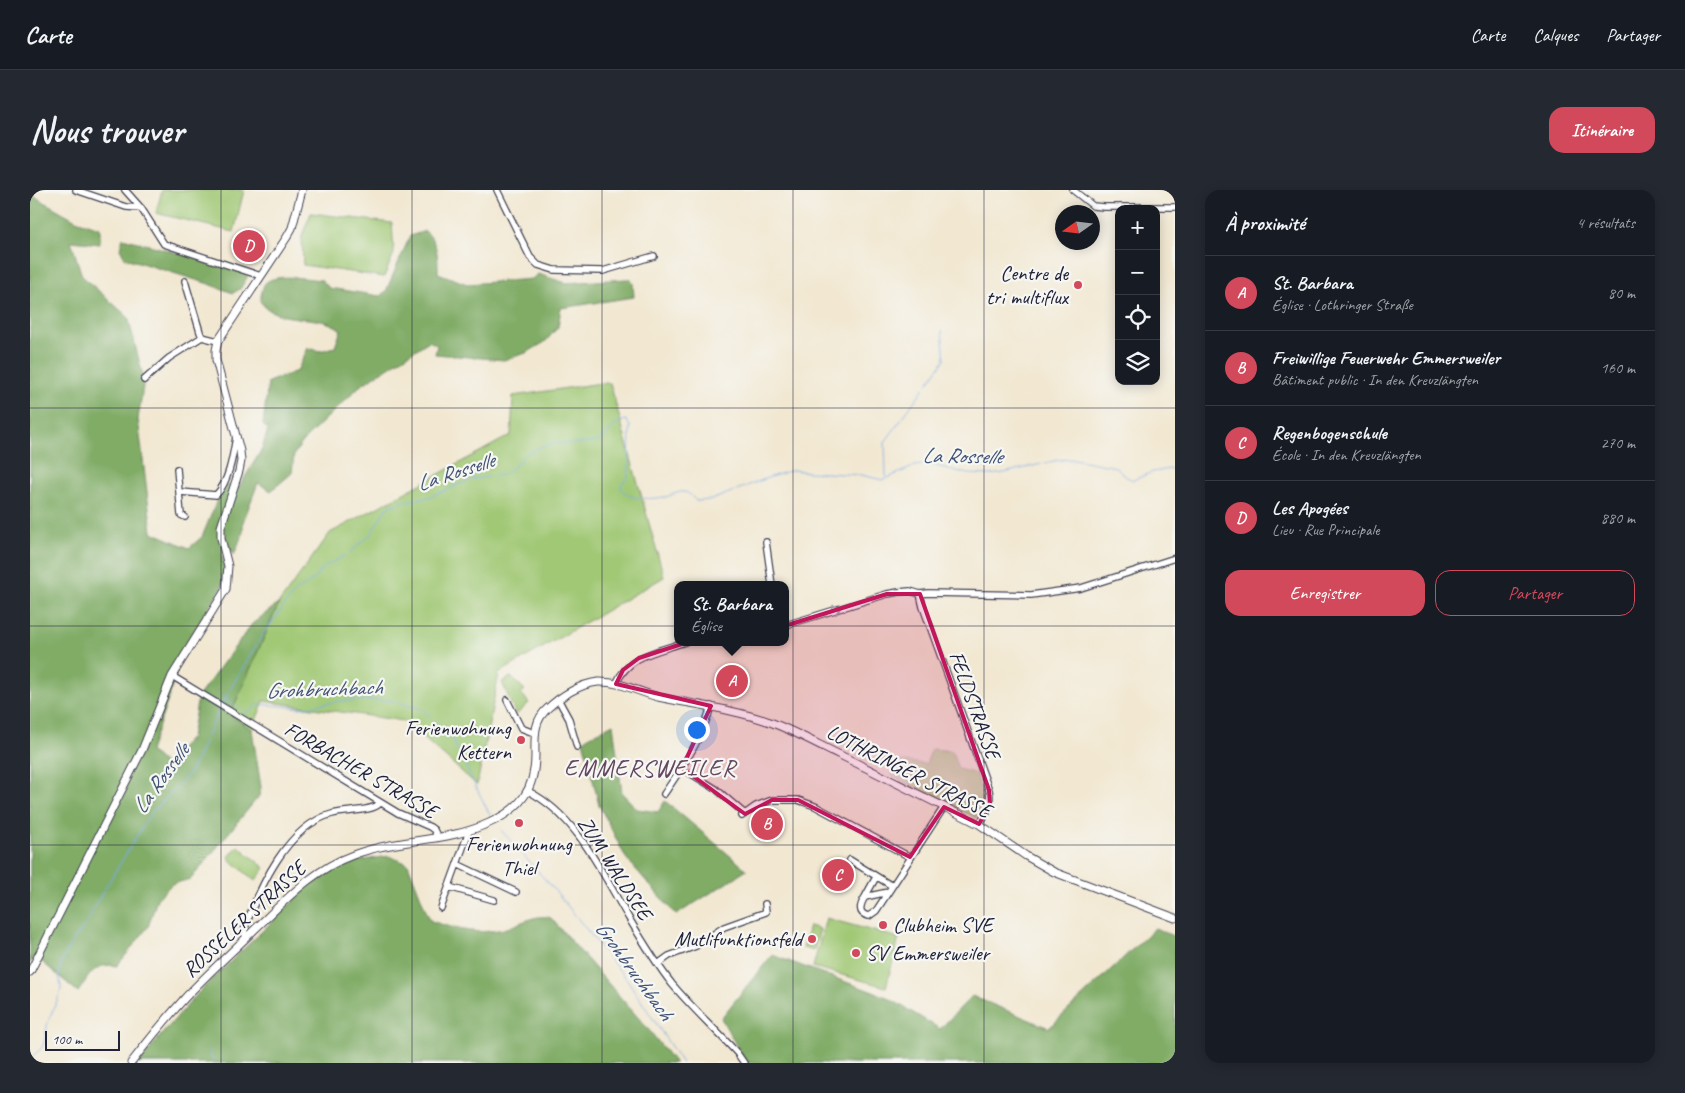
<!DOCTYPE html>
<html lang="fr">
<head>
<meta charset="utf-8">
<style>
	:root { --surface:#171b24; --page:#242831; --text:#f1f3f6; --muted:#9ea1a6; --line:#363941; --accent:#d1495b }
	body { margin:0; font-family:Caveat,sans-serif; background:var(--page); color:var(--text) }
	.controls { position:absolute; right:15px; top:15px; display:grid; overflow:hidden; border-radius:10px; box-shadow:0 2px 12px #0003 }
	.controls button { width:45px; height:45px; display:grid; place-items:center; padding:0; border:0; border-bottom:1px solid var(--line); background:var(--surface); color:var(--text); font:25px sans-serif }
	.compass { position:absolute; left:1025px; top:15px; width:45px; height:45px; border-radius:50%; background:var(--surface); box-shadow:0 2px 12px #0003; rotate:256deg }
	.scale { position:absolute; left:15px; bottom:12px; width:75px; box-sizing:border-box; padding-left:5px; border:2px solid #22223b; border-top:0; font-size:14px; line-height:18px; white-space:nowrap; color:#22223b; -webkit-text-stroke:4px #f6f6f2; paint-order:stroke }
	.you { position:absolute; left:666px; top:539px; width:18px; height:18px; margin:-12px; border:4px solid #fff; border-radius:50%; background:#1a73e8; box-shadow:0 0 0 8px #1a73e833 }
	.badge { display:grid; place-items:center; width:32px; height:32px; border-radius:50%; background:var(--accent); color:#fff; font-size:16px; font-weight:700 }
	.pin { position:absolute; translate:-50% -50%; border:2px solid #fff; box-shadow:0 1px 5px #0006 }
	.popup { position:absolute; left:644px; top:391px; width:115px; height:65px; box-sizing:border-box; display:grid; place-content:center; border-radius:10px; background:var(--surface); filter:drop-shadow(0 1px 4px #0005); font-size:16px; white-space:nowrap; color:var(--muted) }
	.popup b { font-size:19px; color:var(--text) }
	.popup::after { content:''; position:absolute; left:50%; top:100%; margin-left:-10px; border:10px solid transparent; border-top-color:var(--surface) }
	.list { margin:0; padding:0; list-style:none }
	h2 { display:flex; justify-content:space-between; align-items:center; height:65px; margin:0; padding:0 20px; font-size:21px }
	h2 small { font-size:16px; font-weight:400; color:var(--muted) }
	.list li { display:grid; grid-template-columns:32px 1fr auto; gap:15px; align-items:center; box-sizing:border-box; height:75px; padding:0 20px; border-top:1px solid var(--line) }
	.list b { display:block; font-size:19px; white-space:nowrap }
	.list p { margin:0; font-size:16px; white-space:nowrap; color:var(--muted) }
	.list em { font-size:16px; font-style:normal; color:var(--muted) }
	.actions { display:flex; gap:10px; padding:15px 20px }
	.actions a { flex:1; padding:11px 0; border:1px solid var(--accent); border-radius:15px; text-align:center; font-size:18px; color:var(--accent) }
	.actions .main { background:var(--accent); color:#fff }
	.icon { flex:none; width:28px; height:28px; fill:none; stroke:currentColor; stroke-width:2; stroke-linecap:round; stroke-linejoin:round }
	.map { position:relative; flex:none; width:1145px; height:873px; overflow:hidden; border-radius:15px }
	header { display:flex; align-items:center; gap:30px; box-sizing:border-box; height:70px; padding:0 25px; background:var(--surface); border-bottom:1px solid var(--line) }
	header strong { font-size:24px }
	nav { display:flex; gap:28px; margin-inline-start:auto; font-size:18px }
	.intro { display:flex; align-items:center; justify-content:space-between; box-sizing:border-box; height:120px; padding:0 30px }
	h1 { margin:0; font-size:35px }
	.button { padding:12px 22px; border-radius:15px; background:var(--accent); color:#fff; font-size:18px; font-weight:700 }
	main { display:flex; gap:30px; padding:0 30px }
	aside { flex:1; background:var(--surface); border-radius:15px; box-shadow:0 2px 12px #0003 }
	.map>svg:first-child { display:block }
	.green { fill:#a0c874; stroke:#617558 }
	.forest { fill:#80ac66; stroke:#516750 }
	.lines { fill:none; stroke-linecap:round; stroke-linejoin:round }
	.stream { stroke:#7babe5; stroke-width:1 }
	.minor-casing { stroke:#414052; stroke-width:8 }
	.major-casing { stroke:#414052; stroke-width:9 }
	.minor { stroke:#fff; stroke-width:5.5 }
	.major { stroke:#fff; stroke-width:7 }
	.oneway { stroke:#9c9ca7 }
	.marked { fill:#c2185b; fill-opacity:0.2; stroke:#c2185b; stroke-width:4; stroke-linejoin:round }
	.grid { fill:none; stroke:#22223b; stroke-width:1; stroke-opacity:0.55 }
	.poi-dot { fill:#d1495b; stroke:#f6f6f2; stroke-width:2 }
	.labels { text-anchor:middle; stroke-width:4.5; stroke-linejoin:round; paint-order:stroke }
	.poi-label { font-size:21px; fill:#22223b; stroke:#f6f6f2; text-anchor:end }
	.street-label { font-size:21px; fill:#22223b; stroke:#f6f6f2 }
	.water-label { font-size:22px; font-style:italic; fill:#415276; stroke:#f6f6f2 }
	.quarter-label { font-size:24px; letter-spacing:1px; fill:#634760; stroke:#f6f6f2 }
</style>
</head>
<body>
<header>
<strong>Carte</strong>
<nav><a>Carte</a><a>Calques</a><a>Partager</a></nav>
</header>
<div class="intro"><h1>Nous trouver</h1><a class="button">Itinéraire</a></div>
<main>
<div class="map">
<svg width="1145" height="873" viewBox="0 0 1145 873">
	<rect width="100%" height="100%" fill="#f6f6f2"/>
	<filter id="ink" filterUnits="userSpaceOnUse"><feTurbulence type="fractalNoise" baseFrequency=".02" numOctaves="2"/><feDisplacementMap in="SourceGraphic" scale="10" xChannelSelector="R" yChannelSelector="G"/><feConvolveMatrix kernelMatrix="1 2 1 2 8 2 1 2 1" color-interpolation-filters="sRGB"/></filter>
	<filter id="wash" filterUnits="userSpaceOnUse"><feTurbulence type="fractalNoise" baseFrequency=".0096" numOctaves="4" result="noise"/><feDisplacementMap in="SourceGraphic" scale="20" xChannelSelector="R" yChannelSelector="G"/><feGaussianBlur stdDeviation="1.12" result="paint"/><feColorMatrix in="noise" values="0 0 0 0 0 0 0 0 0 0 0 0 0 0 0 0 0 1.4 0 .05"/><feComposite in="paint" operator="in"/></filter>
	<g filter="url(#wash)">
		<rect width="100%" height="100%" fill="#f2e8d2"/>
		<path class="green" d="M 132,0 L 214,0 L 204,42 L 126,23 Z
			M 281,23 L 362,33 L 364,63 L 354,87 L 273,75 L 272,46 Z
			M 571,193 L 580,193 L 634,387 L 469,483 L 447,595 L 374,531 L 234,511 L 222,540 L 200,525 L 249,413 L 300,343 L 481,245 L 483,206 Z
			M 481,487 L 495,500 L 491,503 L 499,513 L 486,525 L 472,492 Z
			M 902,559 L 922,561 L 928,579 L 946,584 L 953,607 L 946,628 L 861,585 L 868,571 L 896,574 Z
			M 208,656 L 235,678 L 225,691 L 198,668 Z
			M 796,728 L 869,748 L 856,797 L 783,777 Z
			M 779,736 L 790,739 L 784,761 L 773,758 Z"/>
		<path class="forest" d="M 0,4 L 46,30 L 70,38 L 70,54 L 41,51 L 52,86 L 98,127 L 114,190 L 108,229 L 122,342 L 159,358 L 172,347 L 188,308 L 196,295 L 209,297 L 232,259 L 238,240 L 233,235 L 238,192 L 267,181 L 278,158 L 290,161 L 305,157 L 311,140 C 289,121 248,137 230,111 C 231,106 232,99 234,95 C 241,82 279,89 292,90 L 299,98 L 350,106 L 356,101 L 380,46 L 395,41 C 408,52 408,67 408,83 L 437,94 L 502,89 L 508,84 L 536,93 L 596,89 L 600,89 L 603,93 L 604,107 L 531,118 L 528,137 L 515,152 L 496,163 L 474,170 L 405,164 L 407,155 L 399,151 L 330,196 L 275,249 L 264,264 L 262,283 L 241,301 L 228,293 L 213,332 L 213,342 L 204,365 L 198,354 L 192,364 L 195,379 L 193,395 L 149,466 L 140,504 L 120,561 L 135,575 L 161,547 L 168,507 L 222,434 L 249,413 L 200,525 L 222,540 L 231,597 L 229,606 L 161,689 L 142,694 L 127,709 L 118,737 L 87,776 C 64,772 60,785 48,802 L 5,766 L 0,774 Z
			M 93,48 L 207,79 L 218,86 L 210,99 L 203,103 L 179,94 L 95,68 L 90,59 Z
			M 583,534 L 592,603 L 607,619 L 628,622 L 635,611 L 717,680 L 646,725 L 596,668 L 569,615 L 553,550 Z
			M 359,666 L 378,674 L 396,721 L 401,731 C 420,737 441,744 461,741 C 466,740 472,740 477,738 C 490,734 506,723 521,728 L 619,840 L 645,873 L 109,873 L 132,844 L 170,801 L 280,695 L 304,680 L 327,671 Z
			M 1125,738 L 1145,747 L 1145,873 L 716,873 L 691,828 L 742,765 L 857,807 L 910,839 L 942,806 L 1019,838 Z"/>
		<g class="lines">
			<path class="stream" d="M 897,194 L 915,169 L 912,141
				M 856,287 L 855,252 L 894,198
				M 194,508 L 217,523 L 229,514 L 271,518 L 310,511 L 358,510 L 392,519 L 420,545 L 460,625
				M 191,515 L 230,449 L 260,408 L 267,400 L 282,391 L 294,377 L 318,364 L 341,344 L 355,320 L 360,316 L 372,312 L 399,307 L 443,289 L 473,285 L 488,273 L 494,265 L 510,257 L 521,254 L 559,253 L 570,251 L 583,238 L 588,232 L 596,230 L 600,236 L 599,278 L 598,287 L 591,295 L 591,298 C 598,311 622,309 635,307 C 641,306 648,301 654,302 C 659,302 663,308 666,311 L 681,310 L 740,287 L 763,280 L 778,282 L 831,285 L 853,290 L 885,276 L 892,275 L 903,275 L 938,284 L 960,285 L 974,283 L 1028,270 L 1044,269 L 1086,277 L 1095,286 L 1103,290 L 1123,282 L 1145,278
				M 470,639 L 528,704 L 598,791 L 652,873
				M 178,860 L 185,873
				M 0,868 L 11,859 L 14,853 L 18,831 L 30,804 L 31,797 L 29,785 L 31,773 L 39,757 L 59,729 L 63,718 L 121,623 L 156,588 L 163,577 L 190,518"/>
		</g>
	</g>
	<g filter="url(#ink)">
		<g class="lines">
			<defs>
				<path id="minor" d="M 46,0 L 96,17 L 111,18
					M 95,0 L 111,18 L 134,54 L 231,86
					M 467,0 L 500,67 L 508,75 L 524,80 L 573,81 L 624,66
					M 1043,0 L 1063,16 L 1074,17 L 1145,17
					M 155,91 L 170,142 L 172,147 L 188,151
					M 114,190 L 139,168 L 172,147
					M 147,279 L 151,325 L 155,327
					M 150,302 L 186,305 C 199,292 203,265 206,247
					M 736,352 L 742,395
					M 890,404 L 893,417 L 959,600 C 962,614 957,624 949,634
					M 756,435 L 857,404 L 869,402 L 880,401 L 890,404 L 898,403 L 1001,405 L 1051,398 L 1145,368
					M 142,486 L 368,623 L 400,637 L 404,640 L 408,648
					M 586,494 C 599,464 627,462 655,452
					M 528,509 L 539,529 L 547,557
					M 477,510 L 491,538 L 504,543
					M 652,578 L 686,599 L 715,624
					M 498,601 C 545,625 569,677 594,720 C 609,745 624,771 642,794 C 662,818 686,840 707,863 L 714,873
					M 634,604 C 653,576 672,549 681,516
					M 712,626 L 726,616 L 742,610 L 768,610 L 785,616 L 880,667
					M 820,670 L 862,696
					M 427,674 L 486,702
					M 419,697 L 464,710
					M 858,702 L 835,707 C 830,715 827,724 839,726 L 846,721 L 914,617
					M 835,707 L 846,687
					M 411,718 L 439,641
					M 217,747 L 214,743 L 215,737 C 230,697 257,636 302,624 C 315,620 343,622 350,613
					M 628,774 L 639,766 L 666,756 L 694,737 L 736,722 L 735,714"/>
				<path id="major" d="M 0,782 L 112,560 L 142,486 L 196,399 L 198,376 L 191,348 L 191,337 L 209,281 L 211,271 L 210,261 L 186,170 L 186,160 L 188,151 L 257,47 L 262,38 L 272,0
					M 101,873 C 118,851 135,830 154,809 C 176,785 201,763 224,740 C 255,711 282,680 323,665 C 366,648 416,653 459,633 C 490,619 505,600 505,566 C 505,547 503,531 518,518 C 531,506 550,494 568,492 C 589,491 609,502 628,507 C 666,515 703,519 740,532 C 764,541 787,554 810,565 C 851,585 891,606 931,625 L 949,634 L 996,666 L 1024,682 L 1145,728"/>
			</defs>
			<use href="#minor" class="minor-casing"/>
			<use href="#major" class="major-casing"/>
			<use href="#minor" class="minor"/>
			<use href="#major" class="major"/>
		</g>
		<defs><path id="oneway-chevron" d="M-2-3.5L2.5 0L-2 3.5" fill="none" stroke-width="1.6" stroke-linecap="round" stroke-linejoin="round" transform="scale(1.25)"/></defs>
		<use class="oneway" href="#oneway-chevron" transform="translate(807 419) rotate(-19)"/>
	</g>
	<path class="marked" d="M 857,404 L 890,404 L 959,600 L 960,615 L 949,634 L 914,617 L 880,667 L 768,610 L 742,610 L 715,624 L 652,578 L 681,516 L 586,494 L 593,480 L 609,468 L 676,446 L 761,434 Z"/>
	<path class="grid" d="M 191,0 L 191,873M 382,0 L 382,873M 572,0 L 572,873M 763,0 L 763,873M 954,0 L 954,873M 0,218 L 1145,218M 0,436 L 1145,436M 0,655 L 1145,655"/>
	<g class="poi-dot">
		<circle cx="1048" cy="95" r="5"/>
		<circle cx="491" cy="550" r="5"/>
		<circle cx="489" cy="633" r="5"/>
		<circle cx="853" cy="735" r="5"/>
		<circle cx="782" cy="749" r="5"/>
		<circle cx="826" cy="763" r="5"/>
	</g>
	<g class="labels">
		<g class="poi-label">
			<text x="1038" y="90">Centre de<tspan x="1038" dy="24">tri multiflux</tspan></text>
			<text x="481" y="545">Ferienwohnung<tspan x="481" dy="24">Kettern</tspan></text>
			<text x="489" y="661" text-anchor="middle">Ferienwohnung<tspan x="489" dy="24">Thiel</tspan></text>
			<text x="863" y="742" text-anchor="start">Clubheim SVE</text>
			<text x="772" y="756">Mutlifunktionsfeld</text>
			<text x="836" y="770" text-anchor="start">SV Emmersweiler</text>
		</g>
		<g class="street-label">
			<text transform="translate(945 515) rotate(70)" y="7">FELDSTRASSE</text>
			<text transform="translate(331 580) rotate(30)" y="7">FORBACHER STRASSE</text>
			<text transform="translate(879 581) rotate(27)" y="7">LOTHRINGER STRASSE</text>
			<text transform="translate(585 678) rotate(57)" y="7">ZUM WALDSEE</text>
			<text transform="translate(214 729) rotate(-43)" y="7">ROSSELER STRASSE</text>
		</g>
		<g class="water-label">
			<text transform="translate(932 265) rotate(1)" y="8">La Rosselle</text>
			<text transform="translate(425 281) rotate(-18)" y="8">La Rosselle</text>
			<text transform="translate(294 498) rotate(-2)" y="8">Grohbruchbach</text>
			<text transform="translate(130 588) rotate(-54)" y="8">La Rosselle</text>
			<text transform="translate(605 780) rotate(54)" y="8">Grohbruchbach</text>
		</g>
		<g class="quarter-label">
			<text x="620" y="586">EMMERSWEILER</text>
		</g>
	</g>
</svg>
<div class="controls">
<button>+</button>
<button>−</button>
<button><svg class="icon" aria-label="locate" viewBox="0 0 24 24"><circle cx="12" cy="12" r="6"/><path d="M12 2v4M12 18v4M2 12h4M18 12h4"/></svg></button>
<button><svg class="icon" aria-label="layers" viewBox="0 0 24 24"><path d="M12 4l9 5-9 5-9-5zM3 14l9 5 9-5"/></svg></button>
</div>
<svg class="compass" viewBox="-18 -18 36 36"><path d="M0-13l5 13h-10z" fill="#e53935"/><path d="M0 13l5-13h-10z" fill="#9ea1a6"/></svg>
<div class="scale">100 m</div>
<div class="you"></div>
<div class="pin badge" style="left:702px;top:491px">A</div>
<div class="popup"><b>St. Barbara</b>Église</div>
<div class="pin badge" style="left:737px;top:634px">B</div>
<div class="pin badge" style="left:808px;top:685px">C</div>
<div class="pin badge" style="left:219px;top:56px">D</div>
</div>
<aside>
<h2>À proximité<small>4 résultats</small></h2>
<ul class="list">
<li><span class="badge">A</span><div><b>St. Barbara</b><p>Église · Lothringer Straße</p></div><em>80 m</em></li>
<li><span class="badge">B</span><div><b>Freiwillige Feuerwehr Emmersweiler</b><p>Bâtiment public · In den Kreuzlängten</p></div><em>160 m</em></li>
<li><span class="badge">C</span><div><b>Regenbogenschule</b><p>École · In den Kreuzlängten</p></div><em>270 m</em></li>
<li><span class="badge">D</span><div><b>Les Apogées</b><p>Lieu · Rue Principale</p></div><em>880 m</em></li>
</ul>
<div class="actions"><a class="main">Enregistrer</a><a>Partager</a></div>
</aside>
</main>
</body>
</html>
